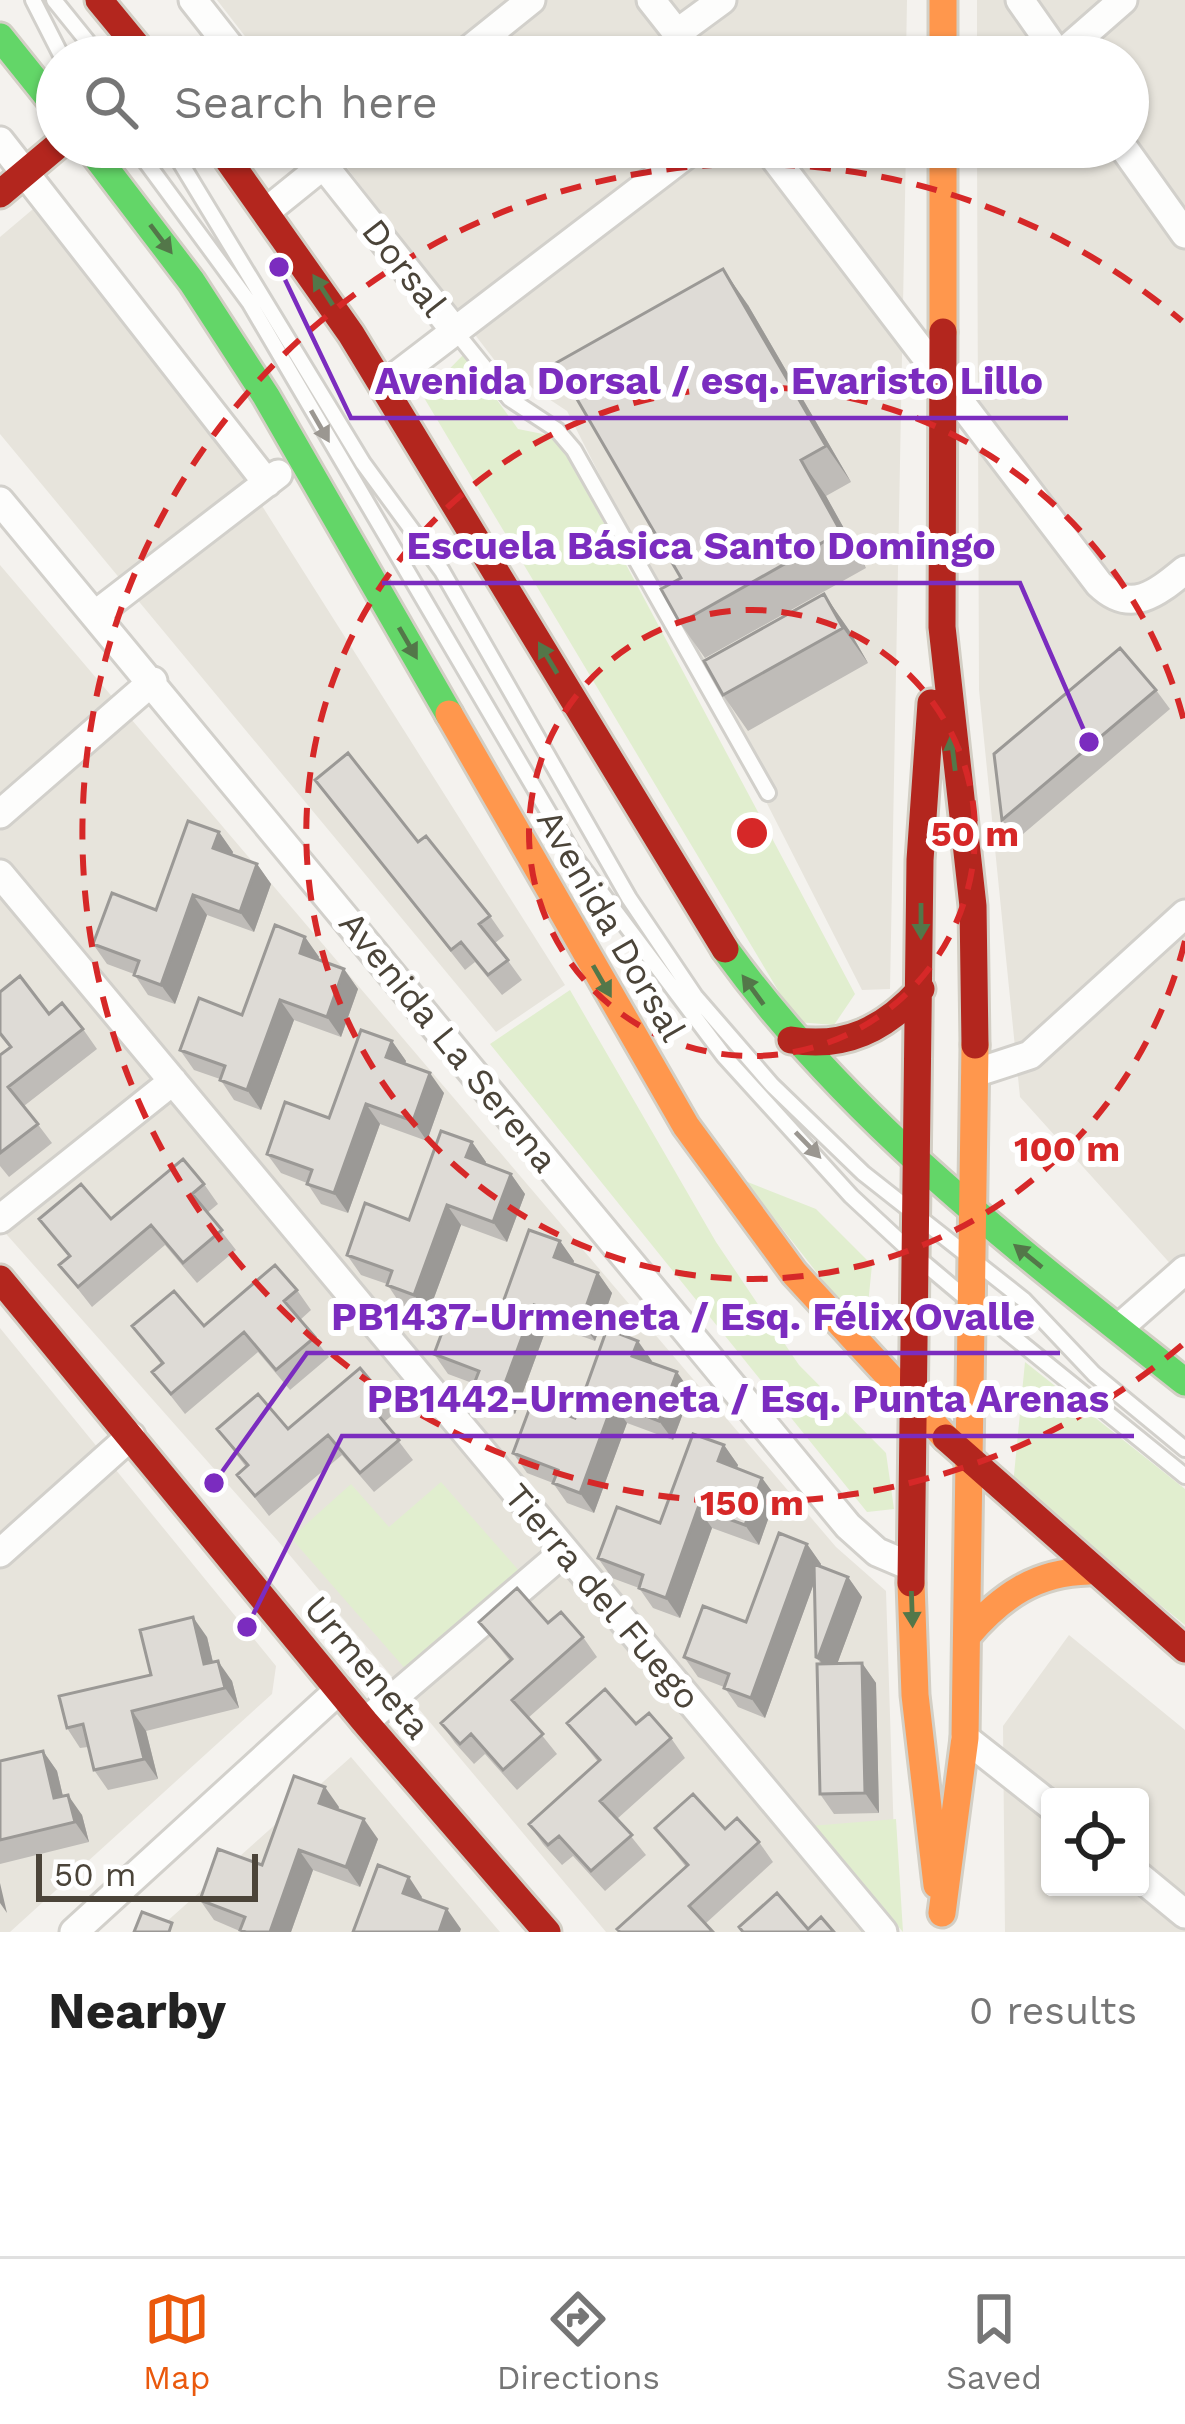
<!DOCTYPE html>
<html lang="en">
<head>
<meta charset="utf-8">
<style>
	:root { --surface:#fff; --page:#f2f2f2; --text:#222; --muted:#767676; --line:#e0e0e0; --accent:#ea580c }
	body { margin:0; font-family:"Work Sans",sans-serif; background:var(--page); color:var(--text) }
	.controls { position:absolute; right:36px; bottom:36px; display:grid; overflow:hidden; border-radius:12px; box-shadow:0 3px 9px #0004 }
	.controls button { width:108px; height:108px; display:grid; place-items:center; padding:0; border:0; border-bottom:3px solid var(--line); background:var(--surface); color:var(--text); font:60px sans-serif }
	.scale { position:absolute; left:36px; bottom:30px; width:222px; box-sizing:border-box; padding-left:12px; border:6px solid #4b4439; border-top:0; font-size:33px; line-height:42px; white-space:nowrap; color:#4b4439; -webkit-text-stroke:9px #fff; paint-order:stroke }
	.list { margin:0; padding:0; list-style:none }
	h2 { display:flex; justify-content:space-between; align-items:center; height:156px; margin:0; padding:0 48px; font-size:51px }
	h2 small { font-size:39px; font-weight:400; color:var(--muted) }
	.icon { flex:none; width:66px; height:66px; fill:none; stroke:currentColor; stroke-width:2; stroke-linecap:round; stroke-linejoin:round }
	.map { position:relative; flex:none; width:1185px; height:1932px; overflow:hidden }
	.search { position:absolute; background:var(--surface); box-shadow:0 3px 9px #0004; left:36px; right:36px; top:36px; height:132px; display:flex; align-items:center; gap:30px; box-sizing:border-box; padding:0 42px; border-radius:66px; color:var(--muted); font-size:45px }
	.sheet { height:324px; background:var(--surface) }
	nav { display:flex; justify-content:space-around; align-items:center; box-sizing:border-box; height:168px; border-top:3px solid var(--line); background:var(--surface); font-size:33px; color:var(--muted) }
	nav a { display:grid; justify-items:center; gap:6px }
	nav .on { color:var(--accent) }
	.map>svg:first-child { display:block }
	.residential { fill:#e7e4dc; fill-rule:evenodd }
	.green { fill:#e1eecf }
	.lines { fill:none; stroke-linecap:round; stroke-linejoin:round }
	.lane-casing { stroke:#d2d0cb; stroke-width:20 }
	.street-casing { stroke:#d2d0cb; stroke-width:33 }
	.fast-casing { stroke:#d3cfc5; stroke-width:33 }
	.slow-casing { stroke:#d3cfc5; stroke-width:33 }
	.jam-casing { stroke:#d3cfc5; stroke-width:33 }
	.lane { stroke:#fdfdfc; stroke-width:14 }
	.street { stroke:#fdfdfc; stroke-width:27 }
	.fast { stroke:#63d668; stroke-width:27 }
	.slow { stroke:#ff974d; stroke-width:27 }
	.jam { stroke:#b3261e; stroke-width:27 }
	.wall { fill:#bfbcb8 }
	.shaded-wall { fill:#9b9996 }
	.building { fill:#dedbd6; stroke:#9b9996; stroke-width:3 }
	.oneway { fill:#537749 }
	.oneway2 { fill:#9b9791 }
	.ring { fill:none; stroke:#d62828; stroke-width:6; stroke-dasharray:21 15 }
	.labels { text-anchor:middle; stroke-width:12; stroke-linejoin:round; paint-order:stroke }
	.street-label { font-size:36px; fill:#4b4439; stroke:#fff }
	.centre { fill:#d62828; stroke:#fff; stroke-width:6 }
	.ring-label { font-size:36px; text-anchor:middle; font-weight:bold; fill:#d62828; stroke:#fff; stroke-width:12; stroke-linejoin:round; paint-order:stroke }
	.leader { fill:none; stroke:#7b2cbf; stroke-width:4.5 }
	.callout-dot { fill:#7b2cbf; stroke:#fff; stroke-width:4.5 }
	.callout-label { font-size:39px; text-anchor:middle; font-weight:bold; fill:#7b2cbf; stroke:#fff; stroke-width:12; stroke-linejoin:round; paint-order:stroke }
</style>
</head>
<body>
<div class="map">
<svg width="1185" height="1932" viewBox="0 0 1185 1932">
	<rect width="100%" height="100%" fill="#f4f2ee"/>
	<path class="residential" d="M 217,0 L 907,0 L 906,57 L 261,57 Z
		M 977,0 L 1185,0 L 1185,1280 L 1020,1097 L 979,690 L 977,147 L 1128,147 L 1128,57 L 977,57 Z
		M 331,147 L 906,147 L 890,989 L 862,990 L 567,411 L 499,366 Z
		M 39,204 L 209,422 L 565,985 L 496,1032 L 0,434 L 0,237 Z
		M 0,565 L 836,1547 L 886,1591 L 897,1932 L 606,1932 L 277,1540 L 0,1227 Z
		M 0,1328 L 276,1666 L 272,1694 L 10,1932 L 0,1932 Z
		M 1069,1635 L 1185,1730 L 1185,1932 L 1005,1932 L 1003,1726 ZM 1050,1797 L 1140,1797 L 1140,1887 L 1050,1887 Z
		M 351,1757 L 500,1932 L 155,1932 Z"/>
	<path class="green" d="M 464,354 L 518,429 L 558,437 L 855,994 L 834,1025 L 797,1022 L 423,396 Z
		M 570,990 L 716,1242 L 799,1365 L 886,1453 L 894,1509 L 867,1512 L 490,1044 Z
		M 745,1181 L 816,1209 L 872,1265 L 865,1334 Z
		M 1025,1362 L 1185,1489 L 1185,1625 L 1013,1485 Z
		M 441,1482 L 521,1573 L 408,1672 L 291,1538 L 351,1484 L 389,1527 Z
		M 896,1819 L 903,1932 L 810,1826 Z"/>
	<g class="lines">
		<defs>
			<path id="lane" d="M 33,0 L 62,57
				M 54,0 L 100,57
				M 135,147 L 249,302 L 576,859 L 724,1056 L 851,1196 L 907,1248
				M 171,147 L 363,463 L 442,571 L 629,898 L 695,996 L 772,1085 L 863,1173 L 1024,1300 L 1094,1374 L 1185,1449
				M 455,331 L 510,399 L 557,430 L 574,450 L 768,793
				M 924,1263 L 962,1295
				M 979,1309 L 1185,1476"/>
			<path id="street" d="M 193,0 L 238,57
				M 651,0 L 696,57
				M 1020,0 L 1060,57
				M 677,33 L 722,0
				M 1059,56 L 1123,0
				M 460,57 L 531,0
				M 0,141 L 267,483
				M 309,147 L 455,331
				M 766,147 L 1099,584 C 1131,615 1157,593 1185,570
				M 1123,147 L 1185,234
				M 268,210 L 346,147
				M 383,386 L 696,147
				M 0,501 L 848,1526 L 877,1552 L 910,1566
				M 96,614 L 278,474
				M 0,814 L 153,681
				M 0,874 L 883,1932
				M 975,1073 L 1030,1055 L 1185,914
				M 0,1219 L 173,1081
				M 1119,1328 L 1185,1270
				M 0,1553 L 131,1436
				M 365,1722 L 565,1551
				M 965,1738 L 1050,1805
				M 1140,1877 L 1185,1914
				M 74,1932 L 339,1690"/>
			<path id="fast" d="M 0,37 L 57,108
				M 89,147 L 192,282 L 266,396 L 449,714
				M 725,949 C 851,1123 1019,1250 1185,1382"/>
			<path id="slow" d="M 943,0 L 943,57
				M 943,332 L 943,147
				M 449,714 L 686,1126 L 794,1273 L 946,1438
				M 911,1583 L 915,1695 L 937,1885
				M 967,1636 C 1001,1596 1036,1572 1089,1571
				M 942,1913 L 965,1738 L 975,1045"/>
			<path id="jam" d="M 99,0 L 146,57
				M 219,147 L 351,334 L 725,949
				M 0,194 L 57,146
				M 943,332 L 942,627 L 973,906 L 975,1045
				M 791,1040 C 845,1049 885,1029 921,989
				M 0,1279 L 365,1722 L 547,1932
				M 946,1438 L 1185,1649
				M 911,1583 L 920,860 L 931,703"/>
		</defs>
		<use href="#lane" class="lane-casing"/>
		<use href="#street" class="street-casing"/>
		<use href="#fast" class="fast-casing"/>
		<use href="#slow" class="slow-casing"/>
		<use href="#jam" class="jam-casing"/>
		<use href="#lane" class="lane"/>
		<use href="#street" class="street"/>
		<use href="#fast" class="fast"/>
		<use href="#slow" class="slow"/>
		<use href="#jam" class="jam"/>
	</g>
	<path class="wall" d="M 748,305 L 851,482 L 826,496 L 866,568 L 705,658 L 680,623 L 681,578 Z
		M 824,594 L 849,630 L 868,663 L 748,731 L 723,695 Z
		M 1156,690 L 1170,709 L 1016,840 L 1002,820 Z
		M 315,780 L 418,842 L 490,916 L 504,936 L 495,943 L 522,980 L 502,995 L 475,962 L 465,970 Z
		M 219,832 L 233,852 L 232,855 L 257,864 L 271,884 L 254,932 L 207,915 L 175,1004 L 148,995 L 134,974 L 107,964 L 93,944 L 156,910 Z
		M 305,937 L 319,957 L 318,959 L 344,969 L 358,989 L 341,1037 L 294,1020 L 261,1110 L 234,1100 L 220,1079 L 194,1070 L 180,1050 L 242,1015 Z
		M 0,992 L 83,1029 L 97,1049 L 24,1106 L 52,1143 L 9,1177 L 0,1166 L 0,1055 L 10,1048 L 0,1036 Z
		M 392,1041 L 406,1061 L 405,1064 L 444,1093 L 427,1141 L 380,1124 L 348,1213 L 321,1204 L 307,1183 L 281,1173 L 267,1154 L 329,1118 Z
		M 472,1142 L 486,1162 L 485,1164 L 511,1174 L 525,1194 L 507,1242 L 461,1225 L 428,1314 L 401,1305 L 387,1284 L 361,1275 L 347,1255 L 409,1220 Z
		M 204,1184 L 218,1204 L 207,1213 L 236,1250 L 197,1283 L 165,1245 L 92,1307 L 59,1265 L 69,1257 L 39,1219 L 111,1219 Z
		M 560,1241 L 574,1261 L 573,1264 L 598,1273 L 612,1293 L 595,1341 L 548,1324 L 515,1414 L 488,1404 L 475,1384 L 448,1374 L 434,1354 L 497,1319 Z
		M 297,1290 L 311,1310 L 300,1320 L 329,1357 L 290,1390 L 258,1352 L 185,1414 L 152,1372 L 161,1364 L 132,1326 L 204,1326 Z
		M 652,1361 L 651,1363 L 691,1392 L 673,1440 L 627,1423 L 594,1513 L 567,1503 L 553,1483 L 527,1473 L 513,1453 L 575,1418 Z
		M 381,1393 L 395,1413 L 384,1422 L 413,1460 L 374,1492 L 342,1455 L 269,1516 L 237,1475 L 246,1467 L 217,1429 L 288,1429 Z
		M 724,1445 L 738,1465 L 737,1468 L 762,1478 L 776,1497 L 759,1545 L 712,1528 L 680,1618 L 653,1608 L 639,1588 L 612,1578 L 598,1558 L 660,1523 Z
		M 807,1544 L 821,1564 L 820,1566 L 848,1577 L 862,1597 L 837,1664 L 862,1663 L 876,1683 L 879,1813 L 834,1814 L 820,1794 L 821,1664 L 816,1657 L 815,1580 L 765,1718 L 738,1707 L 724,1687 L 698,1677 L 684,1657 L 746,1622 Z
		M 479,1622 L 548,1623 L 583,1637 L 597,1657 L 528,1718 L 557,1754 L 517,1790 L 485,1754 L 474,1764 L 455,1743 L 441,1723 L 510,1661 Z
		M 207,1637 L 213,1662 L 232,1681 L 239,1708 L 146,1731 L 158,1779 L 108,1790 L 94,1770 L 88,1747 L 80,1748 L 67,1728 Z
		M 567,1723 L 636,1724 L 671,1738 L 685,1758 L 617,1819 L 646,1855 L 605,1891 L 573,1856 L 562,1865 L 543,1844 L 529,1824 L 598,1762 Z
		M 43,1751 L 57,1771 L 63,1796 L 82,1815 L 89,1842 L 0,1864 L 0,1809 Z
		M 339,1807 L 338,1810 L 378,1839 L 360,1887 L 313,1870 L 291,1932 L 242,1932 L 214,1920 L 200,1900 L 262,1865 Z
		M 655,1828 L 725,1829 L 759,1842 L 773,1862 L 705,1924 L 620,1932 L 686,1867 Z"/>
	<path class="shaded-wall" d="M 723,269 L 748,305 L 851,482 L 826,446 Z
		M 801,460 L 826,496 L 866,568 L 841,532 Z
		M 824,594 L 849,630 L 868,663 L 843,628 Z
		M 219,832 L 233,852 L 227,868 L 213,848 Z
		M 257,864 L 271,884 L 254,932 L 240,912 Z
		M 193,895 L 207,915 L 175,1004 L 161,985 Z
		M 305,937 L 319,957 L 314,973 L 300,953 Z
		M 344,969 L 358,989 L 341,1037 L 327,1017 Z
		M 280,1000 L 294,1020 L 261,1110 L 247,1090 Z
		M 392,1041 L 406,1061 L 400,1077 L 386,1057 Z
		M 430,1073 L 444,1093 L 427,1141 L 413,1121 Z
		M 366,1104 L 380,1124 L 348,1213 L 334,1193 Z
		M 472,1142 L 486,1162 L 480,1177 L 466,1157 Z
		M 511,1174 L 525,1194 L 507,1242 L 493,1222 Z
		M 447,1205 L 461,1225 L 428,1314 L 414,1295 Z
		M 560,1241 L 574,1261 L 568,1277 L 554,1257 Z
		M 598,1273 L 612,1293 L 595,1341 L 581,1321 Z
		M 534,1305 L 548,1324 L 515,1414 L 501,1394 Z
		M 638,1341 L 652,1361 L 646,1376 L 632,1356 Z
		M 677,1372 L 691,1392 L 673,1440 L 659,1421 Z
		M 613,1403 L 627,1423 L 594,1513 L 580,1493 Z
		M 724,1445 L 738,1465 L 732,1481 L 718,1461 Z
		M 762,1478 L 776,1497 L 759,1545 L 745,1525 Z
		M 698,1508 L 712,1528 L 680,1618 L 666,1598 Z
		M 807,1544 L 821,1564 L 765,1718 L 751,1698 Z
		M 848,1577 L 862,1597 L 832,1678 L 818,1658 Z
		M 193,1617 L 207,1637 L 218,1684 L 204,1664 Z
		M 218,1661 L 232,1681 L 239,1708 L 225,1688 Z
		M 862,1663 L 876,1683 L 879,1813 L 865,1793 Z
		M 132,1711 L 146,1731 L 158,1779 L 144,1759 Z
		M 43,1751 L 57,1771 L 68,1818 L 54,1798 Z
		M 325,1787 L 339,1807 L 333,1823 L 319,1803 Z
		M 68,1795 L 82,1815 L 89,1842 L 75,1822 Z
		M 364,1819 L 378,1839 L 360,1887 L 346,1867 Z
		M 299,1850 L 313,1870 L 291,1932 L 270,1932 Z
		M 409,1877 L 422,1897 L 417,1912 L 403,1893 Z
		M 0,1883 L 7,1913 L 0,1903 Z
		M 447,1909 L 461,1929 L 460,1932 L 439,1932 Z"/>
	<path class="building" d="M 723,269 L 826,446 L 801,460 L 841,532 L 680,623 L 661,589 L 681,578 L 556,363 Z
		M 824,594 L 843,628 L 723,695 L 704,661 Z
		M 1120,648 L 1156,690 L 1002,820 L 994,754 Z
		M 348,753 L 418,842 L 426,836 L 490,916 L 479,924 L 508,960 L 488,975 L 461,942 L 451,950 L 315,780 Z
		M 188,821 L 219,832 L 213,848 L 257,864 L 240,912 L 193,895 L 161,985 L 134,975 L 139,961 L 93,944 L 112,893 L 156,910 Z
		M 275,925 L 305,937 L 300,953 L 344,969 L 327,1017 L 280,1000 L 247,1090 L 220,1080 L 225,1066 L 180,1050 L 199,998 L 242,1015 Z
		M 20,976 L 49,1014 L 62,1003 L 83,1029 L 8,1087 L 38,1124 L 0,1153 L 0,1055 L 11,1047 L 0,1033 L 0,992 Z
		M 361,1030 L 392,1041 L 386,1057 L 430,1073 L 413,1121 L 366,1104 L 334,1193 L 307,1184 L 312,1170 L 267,1154 L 285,1102 L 329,1118 Z
		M 441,1131 L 472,1142 L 466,1157 L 511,1174 L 493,1222 L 447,1205 L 414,1295 L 387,1285 L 392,1271 L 347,1255 L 365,1203 L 409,1220 Z
		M 183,1159 L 204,1184 L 192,1194 L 222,1230 L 183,1263 L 151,1225 L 78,1287 L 59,1265 L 70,1256 L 39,1219 L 81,1184 L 111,1219 Z
		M 529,1230 L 560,1241 L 554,1257 L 598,1273 L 581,1321 L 534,1305 L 501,1394 L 474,1384 L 479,1371 L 434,1354 L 453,1303 L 497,1319 Z
		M 275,1265 L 297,1290 L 284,1301 L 315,1337 L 276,1370 L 244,1332 L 171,1394 L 152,1372 L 163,1363 L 132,1326 L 174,1291 L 204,1326 Z
		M 607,1329 L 638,1341 L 632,1356 L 677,1372 L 659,1421 L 613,1403 L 580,1493 L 553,1483 L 558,1470 L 513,1453 L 532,1402 L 575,1418 Z
		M 360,1368 L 381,1393 L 369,1404 L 399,1440 L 360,1473 L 328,1435 L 255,1496 L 237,1475 L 248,1465 L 217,1429 L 258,1394 L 288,1429 Z
		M 693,1434 L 724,1445 L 718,1461 L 762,1478 L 745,1525 L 698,1508 L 666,1598 L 639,1588 L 643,1575 L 598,1558 L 617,1507 L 660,1523 Z
		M 779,1533 L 807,1544 L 751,1698 L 724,1688 L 729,1674 L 684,1657 L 703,1606 L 746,1622 Z
		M 814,1564 L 848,1577 L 818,1658 L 816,1657 Z
		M 517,1588 L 548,1623 L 561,1612 L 583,1637 L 512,1700 L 543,1734 L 503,1770 L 471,1734 L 460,1744 L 441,1723 L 512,1659 L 479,1622 Z
		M 193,1617 L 204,1664 L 218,1661 L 225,1688 L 132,1711 L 144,1759 L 94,1770 L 83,1724 L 67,1728 L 59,1696 L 151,1675 L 140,1630 Z
		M 862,1663 L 865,1793 L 820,1794 L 817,1664 Z
		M 605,1689 L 636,1724 L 649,1713 L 671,1738 L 600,1801 L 632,1835 L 591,1871 L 559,1836 L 548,1845 L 529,1824 L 600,1760 L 567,1723 Z
		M 43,1751 L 54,1798 L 68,1795 L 75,1822 L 0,1840 L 0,1761 Z
		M 294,1776 L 325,1787 L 319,1803 L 364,1819 L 346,1867 L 299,1850 L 270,1932 L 246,1932 L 240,1930 L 245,1917 L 200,1900 L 218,1849 L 262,1865 Z
		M 693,1794 L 725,1829 L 737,1818 L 759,1842 L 689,1906 L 713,1932 L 620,1932 L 617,1929 L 688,1865 L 655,1828 Z
		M 378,1865 L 409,1877 L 403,1893 L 447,1909 L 439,1932 L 353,1932 Z
		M 777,1893 L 808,1929 L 821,1917 L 834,1932 L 743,1932 L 739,1927 Z
		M 142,1912 L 172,1923 L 169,1932 L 134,1932 Z"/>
	<defs><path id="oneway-solid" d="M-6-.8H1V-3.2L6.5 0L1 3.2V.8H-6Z" transform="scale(3)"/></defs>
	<g class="oneway">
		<use href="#oneway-solid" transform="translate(161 239) rotate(53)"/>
		<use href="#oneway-solid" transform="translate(323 290) rotate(-123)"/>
		<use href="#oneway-solid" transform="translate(408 643) rotate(60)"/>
		<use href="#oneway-solid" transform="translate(548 658) rotate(-121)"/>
		<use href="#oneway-solid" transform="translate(953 753) rotate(-97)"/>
		<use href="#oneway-solid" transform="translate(921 921) rotate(90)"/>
		<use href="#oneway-solid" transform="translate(602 981) rotate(60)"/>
		<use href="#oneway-solid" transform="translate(753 990) rotate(-126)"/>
		<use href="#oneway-solid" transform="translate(1028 1256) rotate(-141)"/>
		<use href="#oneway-solid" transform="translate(912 1609) rotate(88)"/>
	</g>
	<g class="oneway2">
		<use href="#oneway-solid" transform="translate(320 426) rotate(60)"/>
		<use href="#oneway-solid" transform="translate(808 1145) rotate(46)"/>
	</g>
	<g class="ring">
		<circle cx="752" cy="833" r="223"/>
		<path d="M1185 941A446 446 0 1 1 1185 725"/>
		<path d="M1182 1345A669 669 0 1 1 1182 321"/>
	</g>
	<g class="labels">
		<g class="street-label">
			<text transform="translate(405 267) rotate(52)" y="13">Dorsal</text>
			<text transform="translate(612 925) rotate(60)" y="13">Avenida Dorsal</text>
			<text transform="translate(449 1041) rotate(51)" y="13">Avenida La Serena</text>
			<text transform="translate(603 1596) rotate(50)" y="13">Tierra del Fuego</text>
			<text transform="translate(368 1667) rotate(50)" y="13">Urmeneta</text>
		</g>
	</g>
	<circle cx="752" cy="833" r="18" class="centre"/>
	<g class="ring-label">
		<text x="975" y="846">50 m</text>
		<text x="1067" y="1161">100 m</text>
		<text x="752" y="1515">150 m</text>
	</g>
	<path class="leader" d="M279 267L351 418H1068M1089 742L1020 583H382M214 1483L307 1353H1060M247 1627L342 1436H1134"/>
	<g class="callout-dot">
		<circle cx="279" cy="267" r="12"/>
		<circle cx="1089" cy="742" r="12"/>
		<circle cx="214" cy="1483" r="12"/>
		<circle cx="247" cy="1627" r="12"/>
	</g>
	<g class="callout-label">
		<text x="709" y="394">Avenida Dorsal / esq. Evaristo Lillo</text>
		<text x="701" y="559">Escuela Básica Santo Domingo</text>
		<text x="683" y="1330">PB1437-Urmeneta / Esq. Félix Ovalle</text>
		<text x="738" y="1412">PB1442-Urmeneta / Esq. Punta Arenas</text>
	</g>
</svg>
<div class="controls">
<button><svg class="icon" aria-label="locate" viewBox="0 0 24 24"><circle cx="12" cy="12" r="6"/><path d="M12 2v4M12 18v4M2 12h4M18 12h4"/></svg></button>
</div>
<div class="scale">50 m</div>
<div class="search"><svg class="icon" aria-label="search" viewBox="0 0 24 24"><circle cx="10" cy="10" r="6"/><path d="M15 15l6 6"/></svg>Search here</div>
</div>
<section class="sheet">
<h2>Nearby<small>0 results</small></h2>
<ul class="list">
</ul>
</section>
<nav>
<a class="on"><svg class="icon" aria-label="map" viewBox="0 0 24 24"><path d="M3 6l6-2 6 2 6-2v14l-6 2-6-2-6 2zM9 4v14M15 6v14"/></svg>Map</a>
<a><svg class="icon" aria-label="directions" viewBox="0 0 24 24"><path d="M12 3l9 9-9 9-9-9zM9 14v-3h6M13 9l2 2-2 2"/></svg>Directions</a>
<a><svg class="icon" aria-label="saved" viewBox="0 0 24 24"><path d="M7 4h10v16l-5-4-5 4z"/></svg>Saved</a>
</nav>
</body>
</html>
